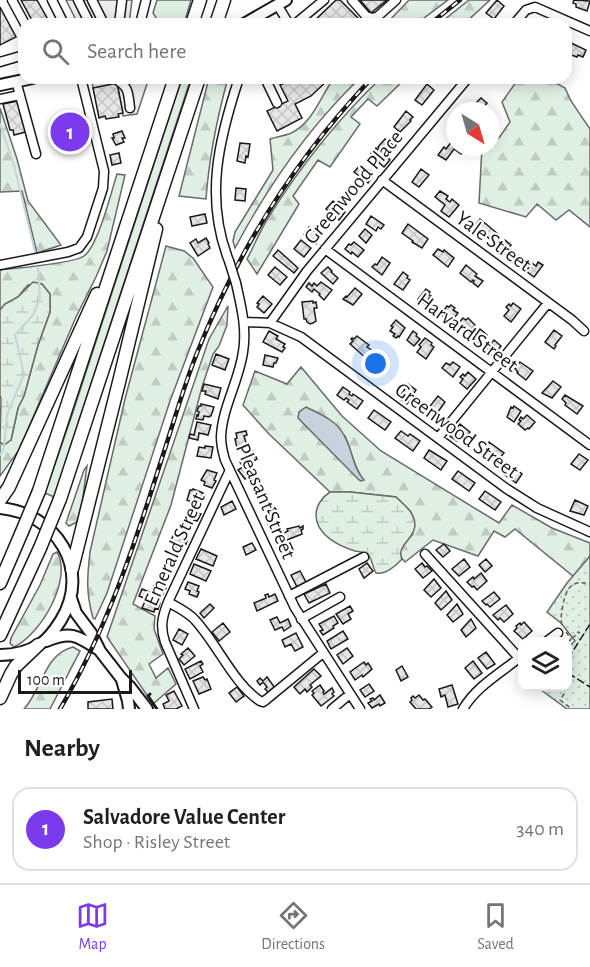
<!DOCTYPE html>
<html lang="en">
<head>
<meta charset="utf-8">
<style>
	:root { --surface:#fff; --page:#f6f6f6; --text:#202124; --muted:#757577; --line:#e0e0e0; --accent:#7c3aed }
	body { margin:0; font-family:"Alegreya Sans",sans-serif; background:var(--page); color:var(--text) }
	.controls { position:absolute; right:18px; bottom:18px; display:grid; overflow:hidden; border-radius:12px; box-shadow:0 3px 15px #0003 }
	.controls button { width:54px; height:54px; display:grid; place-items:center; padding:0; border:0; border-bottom:2px solid var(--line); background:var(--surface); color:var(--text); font:30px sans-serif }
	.compass { position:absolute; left:446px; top:102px; width:54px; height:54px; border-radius:50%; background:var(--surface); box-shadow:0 3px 15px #0003; rotate:143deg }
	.scale { position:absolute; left:18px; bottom:15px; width:114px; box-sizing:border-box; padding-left:6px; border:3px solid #1a1a1a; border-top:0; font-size:16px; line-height:21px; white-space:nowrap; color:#1a1a1a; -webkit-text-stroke:4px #fff; paint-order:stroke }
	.you { position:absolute; left:376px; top:364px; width:21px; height:21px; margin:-15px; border:4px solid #fff; border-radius:50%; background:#1a73e8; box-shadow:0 0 0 9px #1a73e833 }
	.badge { display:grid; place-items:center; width:39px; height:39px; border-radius:50%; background:var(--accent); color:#fff; font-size:20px; font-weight:700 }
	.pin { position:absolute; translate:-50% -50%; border:3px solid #fff; box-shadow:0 2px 6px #0006 }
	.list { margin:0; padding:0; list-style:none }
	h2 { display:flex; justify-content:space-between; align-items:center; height:78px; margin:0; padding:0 24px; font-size:26px }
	h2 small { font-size:20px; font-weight:400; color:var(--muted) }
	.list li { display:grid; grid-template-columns:39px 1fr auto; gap:18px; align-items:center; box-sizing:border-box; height:84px; margin:0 12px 12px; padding:0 12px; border:2px solid var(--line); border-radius:18px }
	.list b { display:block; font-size:22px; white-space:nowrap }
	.list p { margin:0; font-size:20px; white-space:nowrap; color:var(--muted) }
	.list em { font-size:20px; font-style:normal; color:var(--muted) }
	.icon { flex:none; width:33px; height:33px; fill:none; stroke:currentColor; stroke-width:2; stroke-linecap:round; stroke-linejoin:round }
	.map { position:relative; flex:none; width:590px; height:709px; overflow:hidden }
	.search { position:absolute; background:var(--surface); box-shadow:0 3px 15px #0003; left:18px; right:18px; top:18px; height:66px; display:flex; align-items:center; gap:15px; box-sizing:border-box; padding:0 21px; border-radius:18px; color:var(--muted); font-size:22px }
	.sheet { height:174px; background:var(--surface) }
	nav { display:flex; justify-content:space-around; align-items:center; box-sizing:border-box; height:84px; border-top:2px solid var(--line); background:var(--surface); font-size:16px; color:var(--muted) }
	nav a { display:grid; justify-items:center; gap:3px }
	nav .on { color:var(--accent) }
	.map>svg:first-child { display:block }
	.grass { fill:#e0efe3; stroke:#6a6a6a; stroke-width:1.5 }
	.forest { fill:url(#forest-firs); stroke:#6a6a6a; stroke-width:1.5; fill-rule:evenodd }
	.wetland { fill:url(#wetland-marsh); stroke:#6a6a6a; stroke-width:1.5 }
	.park { fill:url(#park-dots); stroke:#6a6a6a; stroke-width:1.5 }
	.parking { fill:#ededed; stroke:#6a6a6a; stroke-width:1.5 }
	.water { fill:#c6d2dc; stroke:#6a6a6a; stroke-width:1.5 }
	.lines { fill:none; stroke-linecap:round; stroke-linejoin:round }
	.stream { stroke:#c6d2dc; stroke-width:2 }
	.building { fill:url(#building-cross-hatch); stroke:#1a1a1a; stroke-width:1.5 }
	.minor-casing { stroke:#1a1a1a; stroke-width:11 }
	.major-casing { stroke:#1a1a1a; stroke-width:14 }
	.highway-casing { stroke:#1a1a1a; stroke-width:15 }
	.path { stroke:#5f5f5f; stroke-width:1.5; stroke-dasharray:4.5 3; stroke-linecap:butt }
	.minor { stroke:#fff; stroke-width:8 }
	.major { stroke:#fff; stroke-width:10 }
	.highway { stroke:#fff; stroke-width:12 }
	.rail-casing { stroke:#1a1a1a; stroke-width:4.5 }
	.rail { stroke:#fff; stroke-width:2; stroke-dasharray:7; stroke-linecap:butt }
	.minor-bridge-casing { stroke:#1a1a1a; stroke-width:11; stroke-linecap:butt }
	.highway-bridge-casing { stroke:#1a1a1a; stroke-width:15; stroke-linecap:butt }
	.minor-bridge { stroke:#fff; stroke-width:8 }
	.highway-bridge { stroke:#fff; stroke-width:12 }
	.fence { stroke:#1a1a1a; stroke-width:1.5; stroke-dasharray:8 3; stroke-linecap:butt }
	.wall { stroke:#1a1a1a; stroke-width:3 }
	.labels { text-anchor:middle; stroke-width:4.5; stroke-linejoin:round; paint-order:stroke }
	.street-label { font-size:21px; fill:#1a1a1a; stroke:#fff }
</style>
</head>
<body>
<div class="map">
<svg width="590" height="709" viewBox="0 0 590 709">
	<defs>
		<pattern id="forest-firs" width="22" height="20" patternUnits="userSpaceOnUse" patternTransform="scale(1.5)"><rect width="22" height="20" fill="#e0efe3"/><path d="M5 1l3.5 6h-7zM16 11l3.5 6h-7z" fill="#c0ccc2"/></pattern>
		<pattern id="wetland-marsh" width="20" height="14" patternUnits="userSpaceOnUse" patternTransform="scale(1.5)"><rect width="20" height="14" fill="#e0efe3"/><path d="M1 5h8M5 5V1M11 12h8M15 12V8" fill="none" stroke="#c0ccc2"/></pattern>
		<pattern id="park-dots" width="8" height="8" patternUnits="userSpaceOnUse" patternTransform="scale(1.5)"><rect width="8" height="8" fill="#e0efe3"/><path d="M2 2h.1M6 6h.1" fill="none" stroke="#c0ccc2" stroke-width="1.8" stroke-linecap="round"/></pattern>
		<pattern id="building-cross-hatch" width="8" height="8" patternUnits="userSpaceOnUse" patternTransform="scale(1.5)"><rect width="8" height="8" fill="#e6e6e6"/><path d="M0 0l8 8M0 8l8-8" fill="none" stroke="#c5c5c5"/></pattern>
	</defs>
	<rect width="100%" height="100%" fill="#fff"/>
	<path class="grass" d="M 157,0 L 191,0 L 184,24 L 160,24 L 153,13 Z
		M 182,78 L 191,78 L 54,497 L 45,493 L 72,415 Z"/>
	<path class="forest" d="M 409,0 L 448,0 L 416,24 L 386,24 Z
		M 469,0 L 490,0 L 464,24 L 439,24 Z
		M 209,78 L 228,78 C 217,118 209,158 206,199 L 179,196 Z
		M 334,78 L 360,78 C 309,127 268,186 235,248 L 233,241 L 235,232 L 273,170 L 270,139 C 276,137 283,136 289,134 C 312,125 320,97 334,78 Z
		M 381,78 L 406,78 L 377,106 L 368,99 L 351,117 L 360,124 L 330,167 L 318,160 L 293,196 L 299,204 L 257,274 L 247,259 C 254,246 260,231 268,218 C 300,167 337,120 381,78 Z
		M 519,78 L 547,78 L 565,88 L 571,101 L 590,129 L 590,227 L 569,210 L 556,220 L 537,204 L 526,217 L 479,203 L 482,147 L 491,147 L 491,137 L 499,138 L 510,122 L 502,102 Z
		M 0,108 L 17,159 L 28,201 L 61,245 L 37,253 L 22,191 L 0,192 Z
		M 117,174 L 125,175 L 107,251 L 96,277 L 76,317 L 19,450 L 0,476 L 0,442 L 11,440 L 18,408 L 24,396 L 38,345 L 50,312 L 50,294 L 42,284 L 28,285 L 18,297 L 5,304 L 0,310 L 0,270 C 16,268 73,264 84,256 C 98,246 111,193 117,174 Z
		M 166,246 L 184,251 L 193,258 L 213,287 L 170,401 L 107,593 L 95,619 L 93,618 C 86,593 87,578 90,552 L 125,399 Z
		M 228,306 L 227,325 L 219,346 L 213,354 L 202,387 L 171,505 L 133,604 L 155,616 L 154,629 L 163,654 L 149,664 L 156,678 L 168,668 L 176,684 L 153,704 L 107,637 L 209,339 Z
		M 301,367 L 342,416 L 381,451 L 499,523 L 512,505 L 552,528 L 590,543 L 590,582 L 573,576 L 515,529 L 505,537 L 494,531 L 478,556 L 433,540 L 405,562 C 394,551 405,543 413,534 L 411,512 L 396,497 L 350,492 L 330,492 L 269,434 L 243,405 L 255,371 L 287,384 ZM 299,412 L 345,436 L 357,471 L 363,480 Z
		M 87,466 L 82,504 L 77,522 L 69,526 L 66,523 L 84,470 Z
		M 57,552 C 73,580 40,635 14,647 L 10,643 L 11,638 L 40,585 L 53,554 Z
		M 73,647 L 80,651 L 50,709 L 24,709 C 42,690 44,654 73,647 Z"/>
	<path class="wetland" d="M 33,282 L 42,284 L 50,294 L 50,312 L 38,345 L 24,396 L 18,408 L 11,440 L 4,445 L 0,442 L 1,399 L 0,395 L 0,310 L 5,304 L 18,297 Z
		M 330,492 L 350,492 L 396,497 C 400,501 406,506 410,511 C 427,536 394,542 402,559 C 396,566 385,575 376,573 C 373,568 372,560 369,556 C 366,552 360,552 355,551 C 339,546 316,535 316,515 C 316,506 322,497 330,492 Z"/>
	<path class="park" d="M 590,556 L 590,709 L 567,709 L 537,687 L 568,686 L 568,647 L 575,641 L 561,623 L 547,612 L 567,583 Z"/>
	<path class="parking" d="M 66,0 L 132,0 L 129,24 L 78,24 Z
		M 95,78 L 149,78 L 137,114 L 123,116 L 117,84 L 93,88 L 92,79 Z"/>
	<path class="water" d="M 306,407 C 320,414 336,420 344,435 C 353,450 352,466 364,480 L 361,481 L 359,480 L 298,418 L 299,412 Z"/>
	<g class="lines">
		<path class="stream" d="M 0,124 L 14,165 L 35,252
			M 0,455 L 4,448 L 7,415 L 24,374 L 15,335 L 33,315 L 40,298 L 38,268"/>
	</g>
	<path class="building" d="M 21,0 L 37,0 L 47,18 L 34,24 Z
		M 336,0 L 340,0 L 364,24 L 311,24 Z
		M 360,0 L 387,0 L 371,13 Z
		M 497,0 L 504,6 L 494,19 L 486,13 Z
		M 574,0 L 590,1 L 587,11 L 576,7 L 576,4 L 573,3 Z
		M 0,7 L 16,37 L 0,45 Z
		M 567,41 L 586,50 L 583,57 L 578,55 L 577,57 L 566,53 Z
		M 282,78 L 330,78 L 311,96 L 295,104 L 302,118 L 277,131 L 267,111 L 288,101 L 280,85 L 285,83 Z
		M 117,83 L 123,113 L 118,114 L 119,117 L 106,119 L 105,116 L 99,118 L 93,88 Z
		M 427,84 L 434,90 L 422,105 L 415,100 Z
		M 481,98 L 487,103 L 481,111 L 473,111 L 470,109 Z
		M 18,101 L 26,132 L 14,135 L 13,130 L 10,130 L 3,104 Z
		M 406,111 L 413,117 L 410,120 L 411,121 L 400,132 L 394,127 Z
		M 71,119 L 77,138 L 66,141 L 62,121 Z
		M 122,131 L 125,138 L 122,138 L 124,142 L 116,145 L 112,138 L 114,138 L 113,134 Z
		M 455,137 L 455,147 L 465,148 L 461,154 L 454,149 L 446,160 L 438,155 L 444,147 L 446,149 Z
		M 385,139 L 393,145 L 385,154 L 390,160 L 384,167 L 370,155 L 373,150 L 377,153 L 378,152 L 375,150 L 376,148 L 378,150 L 379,148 L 378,147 Z
		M 240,143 L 250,144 L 248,157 L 246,156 L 245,163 L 237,161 Z
		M 119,153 L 121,163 L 112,165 L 110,155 Z
		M 361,164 L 374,174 L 368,183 L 354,172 Z
		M 421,169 L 429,175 L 419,187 L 412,182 Z
		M 236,188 L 246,189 L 245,201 L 235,200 Z
		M 440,191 L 448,196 L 446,199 L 450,202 L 452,199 L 459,205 L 449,217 L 441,211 L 445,205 L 435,197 Z
		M 333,201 L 345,212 L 339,220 L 326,209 Z
		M 205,214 L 207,223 L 192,226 L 190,217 Z
		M 371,216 L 384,225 L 381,229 L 378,227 L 376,231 L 366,224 Z
		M 480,219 L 498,234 L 492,241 L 485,235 L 486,234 L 483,231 L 479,235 L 472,230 Z
		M 408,224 L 428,239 L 422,248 L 412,242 L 413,241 L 402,233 Z
		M 309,227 L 321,237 L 316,244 L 304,234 Z
		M 365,229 L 372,235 L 366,243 L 359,236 Z
		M 206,238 L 209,243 L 208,244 L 210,248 L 198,256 L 190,243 L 196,239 L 198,243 Z
		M 301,240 L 311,248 L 304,257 L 294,249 Z
		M 505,240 L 511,245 L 504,254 L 497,249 Z
		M 354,242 L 364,250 L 358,257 L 352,252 L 351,254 L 345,249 L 349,244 L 351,245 Z
		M 438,249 L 443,252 L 444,250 L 454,258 L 448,267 L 433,255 Z
		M 278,250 L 298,268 L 294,273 L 273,256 Z
		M 382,257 L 390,263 L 382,275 L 372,267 L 375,264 L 377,265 Z
		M 538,262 L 543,265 L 534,277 L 526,271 L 532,263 L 536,266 Z
		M 466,265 L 477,274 L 475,276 L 483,281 L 478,287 L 473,283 L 474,281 L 473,280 L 471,282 L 460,273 Z
		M 275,267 L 287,277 L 280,285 L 268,275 Z
		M 328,267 L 332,271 L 331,272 L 338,278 L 333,284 L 321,273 Z
		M 403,272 L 408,276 L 407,278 L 410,280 L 403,290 L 394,284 Z
		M 321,282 L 332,290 L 324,300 L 319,295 L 320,294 L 314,289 L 312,292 L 306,287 L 309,283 L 312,286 L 314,283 L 317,286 Z
		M 355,288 L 362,294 L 353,305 L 343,299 L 346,296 L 347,297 Z
		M 426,289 L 430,292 L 428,294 L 431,296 L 425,304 L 418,299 Z
		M 263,296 L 272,304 L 264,313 L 257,307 L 259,304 L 257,303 Z
		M 313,301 L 313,303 L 316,302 L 317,308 L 314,308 L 316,321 L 313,323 L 310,324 L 307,322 L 306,319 L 304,319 L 302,302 Z
		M 513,303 L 521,309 L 511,322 L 504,316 L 509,310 L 506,307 L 509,304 L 511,306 Z
		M 451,305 L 455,308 L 453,310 L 458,313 L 452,321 L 448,318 L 447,320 L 441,314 L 447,306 L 449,307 Z
		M 463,318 L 466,320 L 468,318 L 475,325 L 469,333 L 466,330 L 465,332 L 457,325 Z
		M 396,320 L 405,328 L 399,337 L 398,336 L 396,338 L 393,336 L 395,334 L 390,331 L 393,327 L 391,326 Z
		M 480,329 L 487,335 L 479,344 L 473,339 Z
		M 554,330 L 562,336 L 555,345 L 556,346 L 554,349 L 545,342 Z
		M 269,331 L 278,336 L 276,339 L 285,344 L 283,347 L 285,348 L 282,352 L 263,342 Z
		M 413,331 L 417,334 L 416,336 L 420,339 L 414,346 L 407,340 Z
		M 357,336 L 369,345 L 367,347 L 373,351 L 367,359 L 350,344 L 353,341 L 351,339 L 352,338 L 354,339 Z
		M 425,338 L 432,343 L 431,345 L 434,347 L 426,359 L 417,352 L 421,347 L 419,345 Z
		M 494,340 L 501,346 L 493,356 L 486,350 Z
		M 216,354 L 229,359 L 225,370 L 212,365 Z
		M 265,355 L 278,358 L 276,363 L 274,363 L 273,367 L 263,365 Z
		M 453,362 L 460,367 L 453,377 L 442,368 L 446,363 L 450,365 Z
		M 520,362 L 533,371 L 526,380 L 517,373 L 518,372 L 515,369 Z
		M 468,372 L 476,379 L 467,389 L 460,383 L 463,379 L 460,377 L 463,374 L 465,376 Z
		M 553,381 L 561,387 L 552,398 L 542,393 Z
		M 204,384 L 221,388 L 218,399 L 205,394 L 206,391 L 202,391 Z
		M 408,384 L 416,390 L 407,404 L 399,398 Z
		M 343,387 L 350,392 L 349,394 L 352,396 L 353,394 L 363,401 L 357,409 L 347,402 L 349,400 L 346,398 L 344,400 L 337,395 Z
		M 565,395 L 583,406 L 577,414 L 565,405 L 566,403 L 562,399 Z
		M 438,396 L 445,402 L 435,416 L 427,410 Z
		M 201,404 L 214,407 L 211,416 L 210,416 L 209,417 L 204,416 L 203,420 L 196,419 L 197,415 L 198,416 L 199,412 L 197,411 L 199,406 L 201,406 Z
		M 514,406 L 521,411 L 514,422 L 507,417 L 511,407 L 513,408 Z
		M 374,410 L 391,422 L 385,430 L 368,418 Z
		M 527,415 L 535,422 L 529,429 L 528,428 L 525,430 L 518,424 L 521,421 L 519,420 L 521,417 L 523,419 Z
		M 197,422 L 211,425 L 208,435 L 199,433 L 198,440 L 189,438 L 190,434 L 194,435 Z
		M 460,424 L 470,432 L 462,441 L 459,439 L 457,441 L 450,436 Z
		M 246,431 L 247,435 L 244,436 L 247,446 L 237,448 L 235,439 L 237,438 L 236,433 Z
		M 401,431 L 408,436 L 410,434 L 420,441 L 413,451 L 395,438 Z
		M 489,442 L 504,453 L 499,459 L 494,455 L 493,457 L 484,449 Z
		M 205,446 L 213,447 L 211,458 L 197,456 L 199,447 L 205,448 Z
		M 429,450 L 447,461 L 441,470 L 424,458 Z
		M 253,451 L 257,459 L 248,464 L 253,475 L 245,479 L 238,470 L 243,467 L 240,462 L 246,458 L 244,455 Z
		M 579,454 L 588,460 L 580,470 L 571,464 Z
		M 513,467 L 522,474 L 516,483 L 505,475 L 509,469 L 510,471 Z
		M 207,470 L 217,473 L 214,480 L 216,481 L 212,488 L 204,485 L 205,482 L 201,480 Z
		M 458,471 L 475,483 L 469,491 L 452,479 Z
		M 193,489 L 203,493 L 198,505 L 187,500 L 190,490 L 192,490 Z
		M 485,491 L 501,502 L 495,510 L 479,499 Z
		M 575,500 L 588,506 L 584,515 L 570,511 Z
		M 232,501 L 236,509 L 224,515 L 221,507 Z
		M 275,508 L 279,515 L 276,516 L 278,519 L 268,524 L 265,517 L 269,514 L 268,511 Z
		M 191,511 L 201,514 L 197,521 L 194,520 L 192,524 L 187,522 Z
		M 299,526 L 300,528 L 303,526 L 303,529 L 301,530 L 302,534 L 282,542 L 279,535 L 281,534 L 280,532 L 283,531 L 284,533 L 288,531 L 287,529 Z
		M 175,532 L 188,538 L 186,544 L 184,543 L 182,547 L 179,546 L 178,548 L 173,546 L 174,542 L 171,540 Z
		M 252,543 L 256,550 L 246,555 L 243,547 Z
		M 290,543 L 294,552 L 284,557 L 278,549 Z
		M 444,544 L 450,551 L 443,557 L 436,550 Z
		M 201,549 L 217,556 L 213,566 L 196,559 Z
		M 464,559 L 470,567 L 459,576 L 452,569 Z
		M 486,559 L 492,566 L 485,572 L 479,565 Z
		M 367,563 L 373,571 L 364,578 L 359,569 Z
		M 422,563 L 425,567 L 427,566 L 432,571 L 423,578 L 415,569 Z
		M 194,564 L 211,571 L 206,581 L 190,574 Z
		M 300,571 L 306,582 L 297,587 L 291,575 Z
		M 481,573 L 487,581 L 477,590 L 474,586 L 472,587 L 467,582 L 473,577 L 474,579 Z
		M 434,579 L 441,588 L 431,597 L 424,590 Z
		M 188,582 L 199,586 L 197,591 L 199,592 L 197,597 L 189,594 L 190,591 L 185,589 Z
		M 155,583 L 166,588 L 162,596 L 151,591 Z
		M 326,584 L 330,593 L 309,603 L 304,594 Z
		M 142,589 L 149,592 L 146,598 L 160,603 L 158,609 L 155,608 L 154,612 L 142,608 L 146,599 L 139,596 Z
		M 446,591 L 452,600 L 441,610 L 435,603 Z
		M 494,592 L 500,599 L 490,607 L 487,604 L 486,605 L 482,601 Z
		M 268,594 L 269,597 L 275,594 L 278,601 L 257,611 L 254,603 L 266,598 L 265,595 Z
		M 210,604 L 214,608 L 204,618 L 200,613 Z
		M 457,604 L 463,614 L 453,622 L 447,615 Z
		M 506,605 L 513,614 L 504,622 L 500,618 L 498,620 L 493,615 Z
		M 350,606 L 353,611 L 348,614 L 351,619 L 343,624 L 336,614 Z
		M 334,616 L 338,623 L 333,626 L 334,628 L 323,635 L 320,631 L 323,630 L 319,624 Z
		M 277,617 L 280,623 L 288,619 L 291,626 L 284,631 L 282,627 L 275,630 L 270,620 Z
		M 471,619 L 476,628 L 466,637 L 461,630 Z
		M 524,622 L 532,631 L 523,639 L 514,631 L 517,628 L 516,626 L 520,623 L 521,625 Z
		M 223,623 L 230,632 L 219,641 L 212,632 Z
		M 179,629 L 188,634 L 182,645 L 173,640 Z
		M 343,631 L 348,639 L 331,649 L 327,641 Z
		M 296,633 L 303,647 L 295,651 L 291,644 L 285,647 L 282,640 Z
		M 188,648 L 195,656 L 184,665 L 179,659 L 183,655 L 181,654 Z
		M 347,648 L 353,656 L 343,664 L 337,655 Z
		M 486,652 L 495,664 L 487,669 L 478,658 Z
		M 201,661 L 203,664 L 200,666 L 203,672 L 190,679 L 185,669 Z
		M 473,661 L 482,673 L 474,679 L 465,668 Z
		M 364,662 L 366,665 L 368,663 L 372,669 L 363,677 L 362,675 L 355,680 L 350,672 Z
		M 402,666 L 408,677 L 401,681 L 396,670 Z
		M 314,669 L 321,676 L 310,685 L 312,687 L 307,692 L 305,689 L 300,694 L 294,687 Z
		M 203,677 L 205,680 L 207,679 L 211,689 L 199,694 L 193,681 Z
		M 267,677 L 275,688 L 269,693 L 265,689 L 267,687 L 263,682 L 260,685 L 257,681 L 260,678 L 263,681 Z
		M 369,684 L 374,691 L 365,697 L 360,690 Z
		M 320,685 L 324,691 L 323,692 L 324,694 L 332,688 L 334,692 L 332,694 L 334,696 L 321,706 L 312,695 L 314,693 L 312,691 Z
		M 452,685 L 458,704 L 448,707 L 445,695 L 441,697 L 439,689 Z
		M 237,687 L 244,696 L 236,702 L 229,693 Z
		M 174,691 L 182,706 L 176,709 L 165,709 L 163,704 L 169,701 L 166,695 Z
		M 380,695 L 385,703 L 380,706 L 379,704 L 372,708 L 368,703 L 372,701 L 370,699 L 373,698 L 374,700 Z
		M 419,695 L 423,700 L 425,699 L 432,707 L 429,709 L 416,709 L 410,702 L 412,700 L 411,698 L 413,696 L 415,698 Z
		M 112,699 L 113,709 L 88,709 L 88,702 Z"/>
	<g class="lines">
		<defs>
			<path id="minor" d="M 12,0 L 25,24
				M 52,0 L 64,24
				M 78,0 L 90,24
				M 92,0 L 104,24
				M 352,0 L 366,16 L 372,18 L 377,17 L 396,0
				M 278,6 L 289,24
				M 119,24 L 122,0
				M 140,24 L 146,0
				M 295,24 L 324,0
				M 514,24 L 526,10 L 535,7 L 590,31
				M 0,62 L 24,55
				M 114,78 C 129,87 128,91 130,108
				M 265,78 L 277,103
				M 16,81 L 36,154
				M 0,99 L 20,95
				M 382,180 L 572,320 L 584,331
				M 325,249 L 590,445
				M 229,261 C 204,198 219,139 239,78
				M 0,265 L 68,252 L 79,248 L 87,237 L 103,188 L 104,171 L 81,78
				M 236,283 C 241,306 247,328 243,352 C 239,381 222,408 221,437 C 221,445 223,453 225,460 L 295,608 L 360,709
				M 245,322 L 270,323 L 301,337 L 507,489 L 537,508 L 590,532
				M 270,323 L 307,271 L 468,78
				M 438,438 L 548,303
				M 425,554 L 519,658
				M 289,596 L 364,557
				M 168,602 C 177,607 188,612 195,620 C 218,645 233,683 260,701 L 263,702 L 267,699 L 323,653
				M 301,619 L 340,597
				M 546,642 L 558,633
				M 194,709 L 165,642 C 160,627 162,617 168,602 L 229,472
				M 332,709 L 350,694
				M 463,709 C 476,687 499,674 519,658 L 522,657"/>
			<path id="major" d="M 244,24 L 286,0
				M 0,85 L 33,78
				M 0,508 C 56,513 92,569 61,620 C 56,628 49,639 40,644 C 28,652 13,655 0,655
				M 71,598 L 76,613 L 91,633 L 100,651 L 121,678 L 130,687 L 147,709
				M 46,641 C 71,631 76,635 98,649
				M 122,680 L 128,701 L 129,709"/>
			<path id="highway" d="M 192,24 L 200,0
				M 216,24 L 224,0
				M 39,491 L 175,78
				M 60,499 L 199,78
				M 0,500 L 9,487 L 97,294
				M 72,569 L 120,378 L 156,229
				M 0,583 L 21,534
				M 0,635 L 40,548
				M 0,698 L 11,674 L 16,666 L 38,645"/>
		</defs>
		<use href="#minor" class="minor-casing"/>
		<use href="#major" class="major-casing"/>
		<use href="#highway" class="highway-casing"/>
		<path class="path" d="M 562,625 C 560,618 562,612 563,605 C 566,588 572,579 590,584
			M 566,632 L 571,639 L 568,643
			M 572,638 L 576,635 L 578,632 L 580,633
			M 564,686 L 564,694 L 560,700 L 572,709"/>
		<use href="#minor" class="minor"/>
		<use href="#major" class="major"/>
		<use href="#highway" class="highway"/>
		<defs>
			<path id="rail" d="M 430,24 L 460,0
				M 60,709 C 106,631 134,547 161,461 C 173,425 183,388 197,353 C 238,250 295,159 372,78"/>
		</defs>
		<use href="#rail" class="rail-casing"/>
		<use href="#rail" class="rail"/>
		<defs>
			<path id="minor-bridge" d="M 229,261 L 236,283"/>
			<path id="highway-bridge" d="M 21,534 L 39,491
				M 40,548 L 60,499"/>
		</defs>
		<use href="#minor-bridge" class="minor-bridge-casing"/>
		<use href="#highway-bridge" class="highway-bridge-casing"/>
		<use href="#minor-bridge" class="minor-bridge"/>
		<use href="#highway-bridge" class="highway-bridge"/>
		<path class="fence" d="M 568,659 L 590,624
			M 568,673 L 590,687"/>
		<path class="wall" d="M 150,694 L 148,696 L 157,709"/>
	</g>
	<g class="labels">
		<g class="street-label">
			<text transform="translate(353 187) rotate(-50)" y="7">Greenwood Place</text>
			<text transform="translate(494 241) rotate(36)" y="7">Yale Street</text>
			<text transform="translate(468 332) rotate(36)" y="7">Harvard Street</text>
			<text transform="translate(457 430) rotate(36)" y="7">Greenwood Street</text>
			<text transform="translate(266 501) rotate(67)" y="7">Pleasant Street</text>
			<text transform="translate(174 549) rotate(-66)" y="7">Emerald Street</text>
		</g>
	</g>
</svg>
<div class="controls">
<button><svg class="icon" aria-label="layers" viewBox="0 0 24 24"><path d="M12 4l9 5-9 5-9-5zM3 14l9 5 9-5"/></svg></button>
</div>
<svg class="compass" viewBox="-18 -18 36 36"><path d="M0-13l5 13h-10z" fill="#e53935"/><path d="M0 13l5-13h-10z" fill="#757577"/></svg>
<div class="scale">100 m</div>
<div class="you"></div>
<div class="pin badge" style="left:70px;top:132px">1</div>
<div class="search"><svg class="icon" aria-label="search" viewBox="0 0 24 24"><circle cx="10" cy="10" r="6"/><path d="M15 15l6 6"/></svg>Search here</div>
</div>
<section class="sheet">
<h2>Nearby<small></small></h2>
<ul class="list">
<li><span class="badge">1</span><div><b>Salvadore Value Center</b><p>Shop · Risley Street</p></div><em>340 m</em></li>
</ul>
</section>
<nav>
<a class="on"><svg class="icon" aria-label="map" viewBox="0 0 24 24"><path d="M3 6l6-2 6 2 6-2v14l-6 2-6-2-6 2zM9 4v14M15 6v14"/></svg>Map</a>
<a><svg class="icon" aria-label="directions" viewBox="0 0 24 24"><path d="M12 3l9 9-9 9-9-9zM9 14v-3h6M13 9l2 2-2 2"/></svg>Directions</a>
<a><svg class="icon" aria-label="saved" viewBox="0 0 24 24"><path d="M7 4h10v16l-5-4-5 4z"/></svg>Saved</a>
</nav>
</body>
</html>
